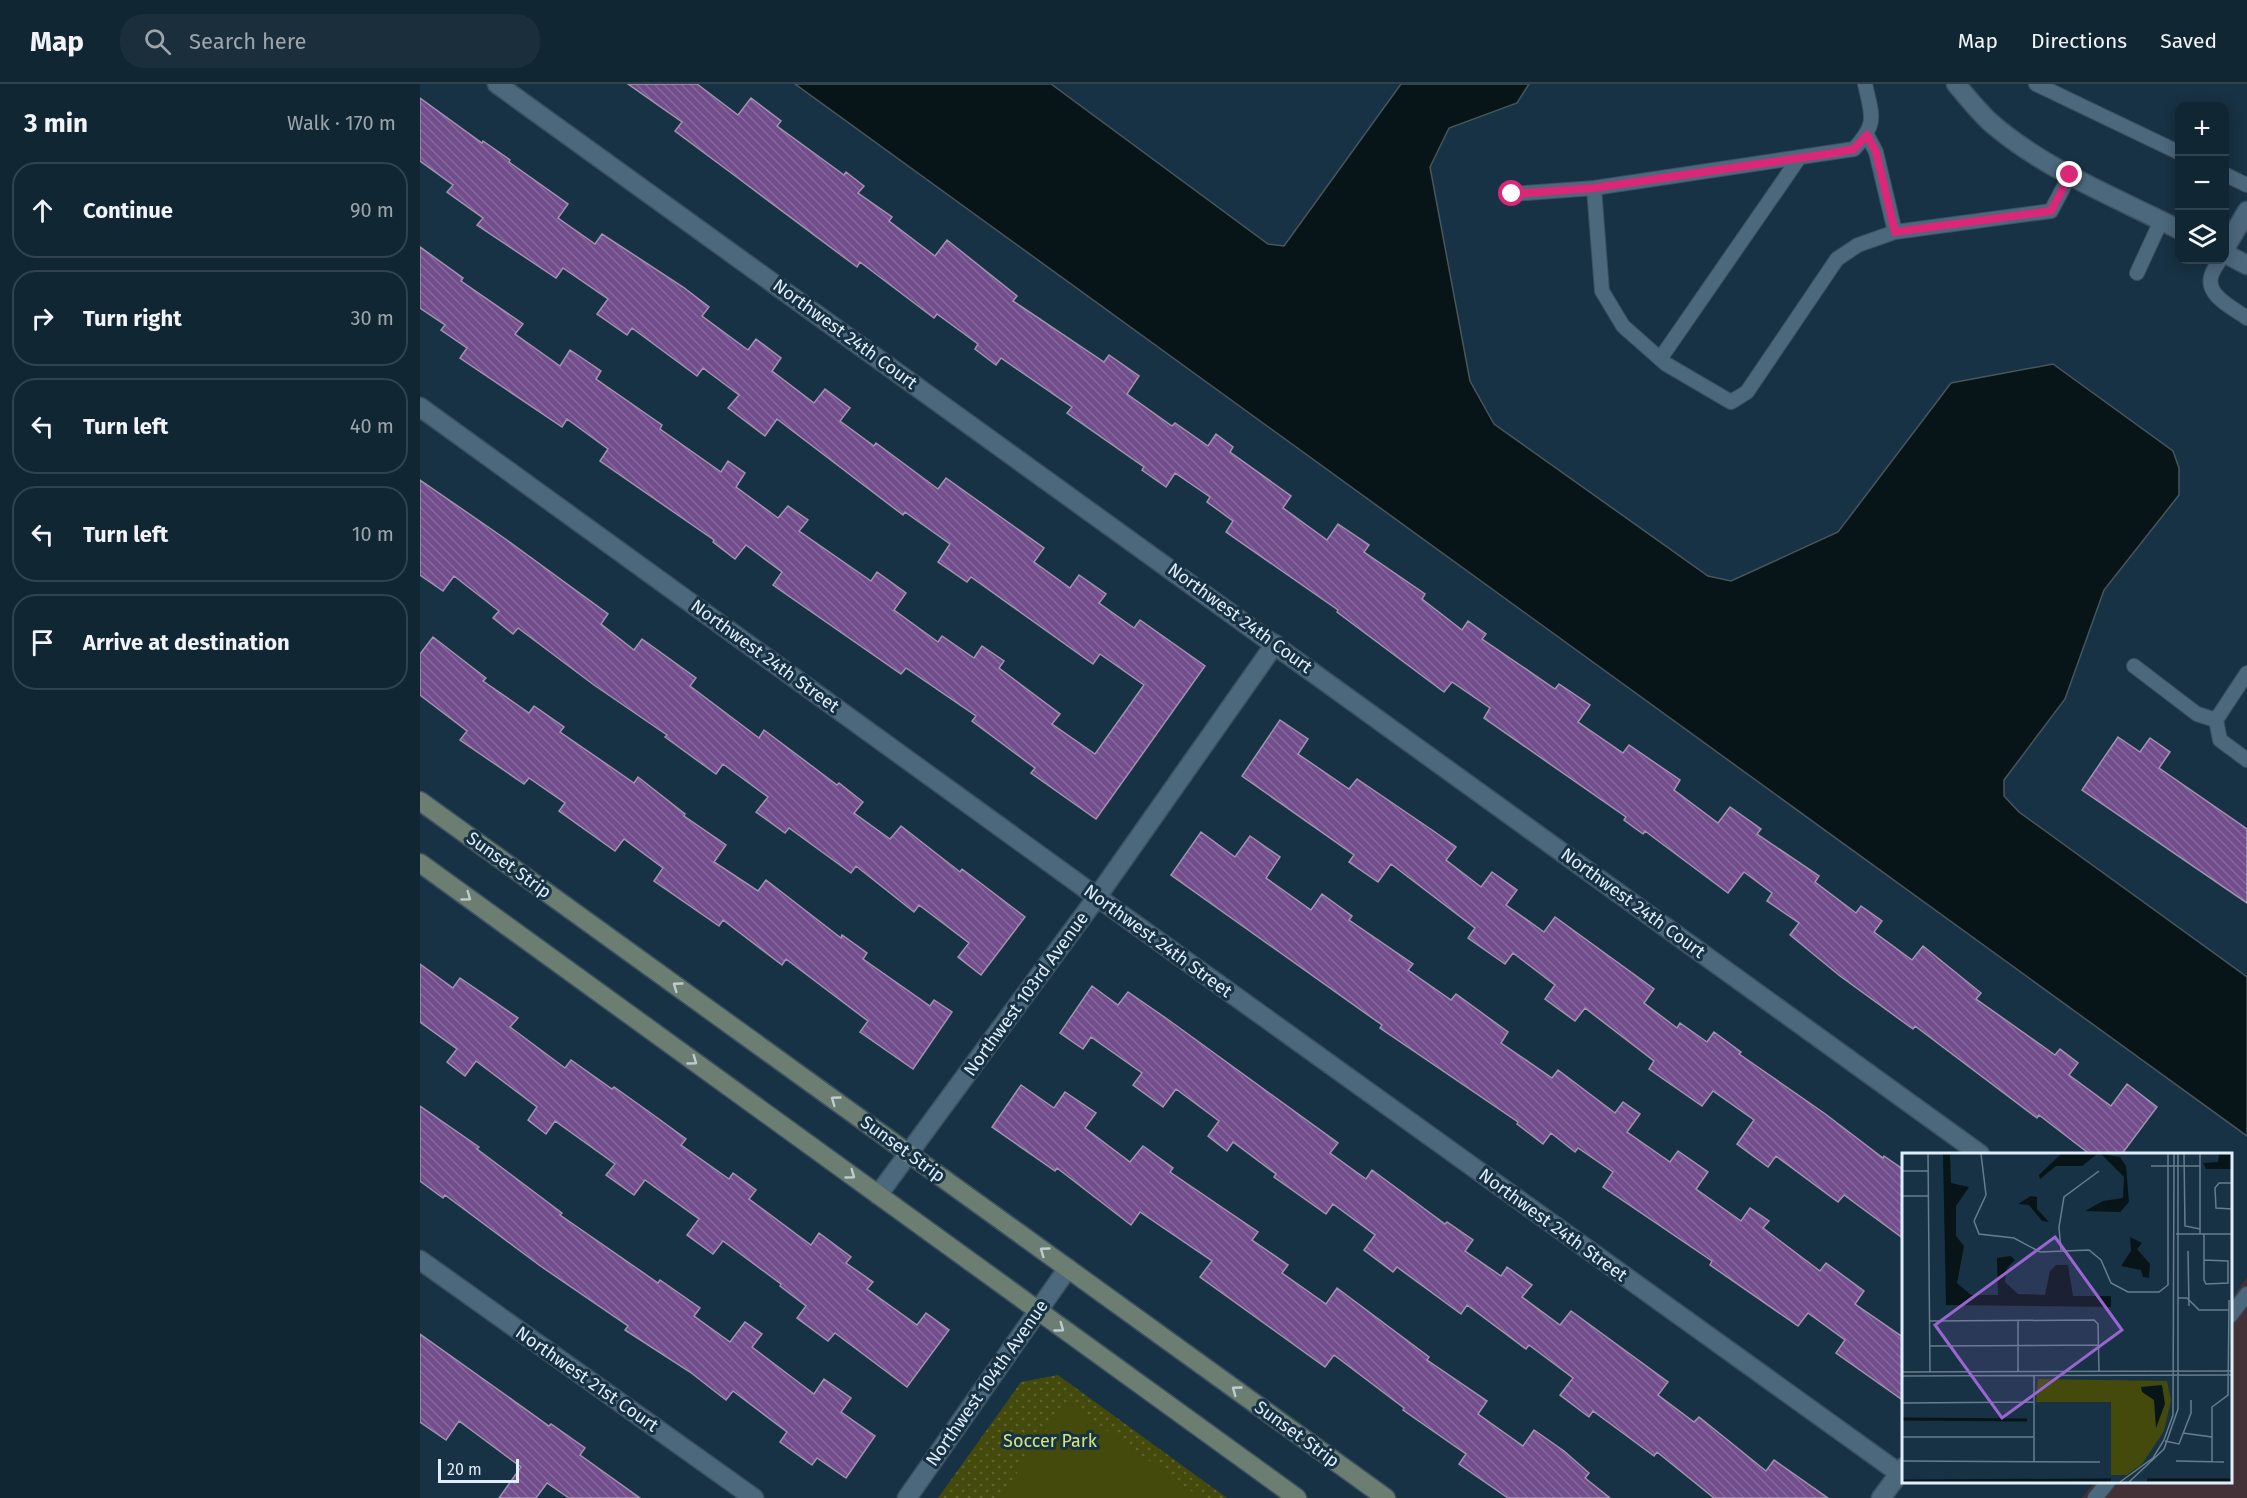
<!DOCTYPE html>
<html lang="en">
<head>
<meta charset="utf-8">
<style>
	:root { --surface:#112633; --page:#1a2e3b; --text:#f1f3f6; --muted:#9ca5ac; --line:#30434e }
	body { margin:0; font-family:"Fira Sans",sans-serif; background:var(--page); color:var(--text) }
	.controls { position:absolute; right:18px; top:18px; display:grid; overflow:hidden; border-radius:12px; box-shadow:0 3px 15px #0003 }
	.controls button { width:54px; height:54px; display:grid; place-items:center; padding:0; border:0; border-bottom:2px solid var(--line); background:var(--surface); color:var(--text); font:30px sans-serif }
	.scale { position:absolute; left:18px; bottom:15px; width:81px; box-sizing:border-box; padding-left:6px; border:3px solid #dfeefa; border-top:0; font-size:16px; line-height:21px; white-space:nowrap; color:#dfeefa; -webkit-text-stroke:4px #173244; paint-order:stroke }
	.stop { position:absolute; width:18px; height:18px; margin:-14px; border:4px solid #db2777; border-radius:50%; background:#fff }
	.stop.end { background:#db2777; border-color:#fff; box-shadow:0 2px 6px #0008 }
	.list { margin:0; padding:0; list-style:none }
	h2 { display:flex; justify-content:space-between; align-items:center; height:78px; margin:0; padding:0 24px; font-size:26px }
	h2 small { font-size:20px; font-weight:400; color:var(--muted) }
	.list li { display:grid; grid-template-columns:39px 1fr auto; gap:18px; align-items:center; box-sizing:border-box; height:96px; margin:0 12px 12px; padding:0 12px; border:2px solid var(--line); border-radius:24px }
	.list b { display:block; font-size:22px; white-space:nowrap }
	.list em { font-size:20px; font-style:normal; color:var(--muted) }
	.icon { flex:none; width:33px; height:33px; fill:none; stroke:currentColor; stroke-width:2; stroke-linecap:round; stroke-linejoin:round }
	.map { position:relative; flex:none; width:1827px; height:1414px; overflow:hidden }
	header { display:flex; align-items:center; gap:36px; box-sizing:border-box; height:84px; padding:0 30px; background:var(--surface); border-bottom:2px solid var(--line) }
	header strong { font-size:28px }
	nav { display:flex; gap:33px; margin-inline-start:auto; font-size:21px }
	.search { width:420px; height:54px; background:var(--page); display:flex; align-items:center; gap:15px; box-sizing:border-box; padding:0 21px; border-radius:24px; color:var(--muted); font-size:22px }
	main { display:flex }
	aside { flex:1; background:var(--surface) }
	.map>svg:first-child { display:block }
	.commercial { fill:#443037 }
	.green { fill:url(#green-dots) }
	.pitch { fill:#434a0c }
	.water { fill:#071518; stroke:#48565c; stroke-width:1.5 }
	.building { fill:url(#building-back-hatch); stroke:#a392af; stroke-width:1.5 }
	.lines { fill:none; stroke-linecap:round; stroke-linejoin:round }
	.lane-casing { stroke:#3b5060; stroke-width:16 }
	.street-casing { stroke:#3b5060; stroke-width:21 }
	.secondary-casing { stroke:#3b5060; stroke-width:21 }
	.lane { stroke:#4c687d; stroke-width:14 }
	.street { stroke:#4c687d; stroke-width:18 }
	.secondary { stroke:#6c7d71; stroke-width:18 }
	.oneway { stroke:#bcccd1 }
	.route { stroke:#db2777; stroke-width:8 }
	.labels { text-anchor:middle; stroke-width:6; stroke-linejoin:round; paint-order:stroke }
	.street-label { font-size:18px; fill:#dfeefa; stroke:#173244 }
	.park-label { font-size:18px; fill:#d6e67a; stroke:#173244 }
	.inset-river { fill:none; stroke:#071518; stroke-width:3 }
	.inset-road { fill:none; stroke:#677d8d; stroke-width:1.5 }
	.view { fill:#9966d1; fill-opacity:0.15; stroke:#9966d1; stroke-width:3 }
	.inset-edge { fill:none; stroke:#dfeefa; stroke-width:3 }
</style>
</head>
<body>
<header>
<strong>Map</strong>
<div class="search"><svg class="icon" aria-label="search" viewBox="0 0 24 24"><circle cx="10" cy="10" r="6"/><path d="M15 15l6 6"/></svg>Search here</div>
<nav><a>Map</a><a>Directions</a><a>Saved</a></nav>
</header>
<main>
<aside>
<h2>3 min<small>Walk · 170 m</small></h2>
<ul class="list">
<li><svg class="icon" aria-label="ahead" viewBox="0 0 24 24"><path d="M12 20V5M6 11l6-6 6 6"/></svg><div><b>Continue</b></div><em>90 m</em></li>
<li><svg class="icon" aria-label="right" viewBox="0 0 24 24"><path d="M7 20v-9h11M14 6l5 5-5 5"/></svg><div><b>Turn right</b></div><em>30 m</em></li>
<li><svg class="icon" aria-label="left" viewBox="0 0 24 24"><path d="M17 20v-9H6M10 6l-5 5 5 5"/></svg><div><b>Turn left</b></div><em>40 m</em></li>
<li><svg class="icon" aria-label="left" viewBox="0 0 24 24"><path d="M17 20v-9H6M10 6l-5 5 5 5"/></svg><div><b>Turn left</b></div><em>10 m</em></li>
<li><svg class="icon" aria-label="arrive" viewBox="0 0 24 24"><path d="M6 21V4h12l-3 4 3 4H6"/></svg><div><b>Arrive at destination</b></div></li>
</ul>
</aside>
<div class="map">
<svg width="1827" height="1414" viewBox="0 0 1827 1414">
	<defs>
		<pattern id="green-dots" width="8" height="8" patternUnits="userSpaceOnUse" patternTransform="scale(1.5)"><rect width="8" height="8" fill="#434a0c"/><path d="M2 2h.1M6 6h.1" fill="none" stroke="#5e6430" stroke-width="1.8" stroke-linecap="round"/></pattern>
		<pattern id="building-back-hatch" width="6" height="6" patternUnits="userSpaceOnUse" patternTransform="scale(1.5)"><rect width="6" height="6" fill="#724d8b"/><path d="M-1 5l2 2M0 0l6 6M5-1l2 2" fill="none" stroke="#86679c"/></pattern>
	</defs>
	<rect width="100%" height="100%" fill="#173244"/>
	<path class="commercial" d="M 1827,1193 L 1827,1414 L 1662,1414 L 1674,1398 L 1810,1398 L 1811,1215 Z"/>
	<path class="green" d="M 638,1291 L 807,1414 L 518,1414 L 601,1298 Z"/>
	<path class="pitch" d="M 647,1318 L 781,1414 L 579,1414 Z"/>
	<path class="water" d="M 375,0 L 631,0 L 848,160 L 864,162 L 981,0 L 1109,0 L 1097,19 L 1029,44 L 1010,83 L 1050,297 L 1074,340 L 1288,492 L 1311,497 L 1418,448 L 1531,299 L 1633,280 L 1753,367 L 1759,384 L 1759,411 L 1684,506 L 1645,615 L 1584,696 L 1584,712 L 1599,728 L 1827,893 L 1827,1052 Z"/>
	<path class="building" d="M 208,0 L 277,0 L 318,31 L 331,14 L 361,37 L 357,42 L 424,91 L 426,88 L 444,102 L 438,109 L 472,133 L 469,137 L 515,172 L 527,156 L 597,212 L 593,217 L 684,278 L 689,271 L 719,292 L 707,310 L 752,342 L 755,339 L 788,362 L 796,350 L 813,363 L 810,368 L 871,412 L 863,424 L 907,456 L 918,440 L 949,461 L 944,468 L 1005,510 L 1002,515 L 1042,546 L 1048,537 L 1066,550 L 1062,555 L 1135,605 L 1139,600 L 1170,621 L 1158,638 L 1203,669 L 1209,661 L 1260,696 L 1254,706 L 1298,739 L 1310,723 L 1341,745 L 1337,750 L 1399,792 L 1395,798 L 1436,829 L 1441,822 L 1462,837 L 1454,848 L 1492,876 L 1503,862 L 1561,909 L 1556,915 L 1635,971 L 1640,965 L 1658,979 L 1649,991 L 1691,1022 L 1707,1000 L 1737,1023 L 1701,1071 L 1671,1071 L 1619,1031 L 1617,1034 L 1495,942 L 1493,945 L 1420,892 L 1370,851 L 1379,839 L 1347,817 L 1352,809 L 1324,788 L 1308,809 L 1225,747 L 1223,750 L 1204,736 L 1206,733 L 1064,634 L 1070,624 L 1032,598 L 1024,608 L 917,528 L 918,526 L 806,448 L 813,437 L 787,418 L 790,413 L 755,389 L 746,403 L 722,386 L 724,383 L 647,329 L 652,323 L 581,274 L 576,281 L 555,265 L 558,260 L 517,230 L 514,234 L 440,178 L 437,183 L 318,94 L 255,47 L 262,38 Z
		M 0,14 L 62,59 L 63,57 L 90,76 L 89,78 L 148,120 L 138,134 L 175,160 L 182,150 L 263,203 L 289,223 L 282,232 L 328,266 L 336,255 L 361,274 L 352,287 L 394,319 L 405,305 L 430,324 L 420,337 L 454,362 L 456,359 L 518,405 L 526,394 L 624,464 L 614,478 L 650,504 L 659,491 L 686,510 L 679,519 L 714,544 L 720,536 L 785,582 L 676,735 L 611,689 L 615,684 L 552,637 L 556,632 L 486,584 L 481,590 L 353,501 L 362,488 L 326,461 L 315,475 L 293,458 L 294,456 L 180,377 L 188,365 L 147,335 L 142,343 L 40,274 L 47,264 L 21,246 L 25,241 L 0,224 L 0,163 L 43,194 L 41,197 L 103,240 L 95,250 L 140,282 L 150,266 L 181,287 L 176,295 L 242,341 L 240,345 L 301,388 L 308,377 L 325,389 L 316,403 L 358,434 L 368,422 L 388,436 L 379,447 L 451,497 L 457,488 L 486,509 L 474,526 L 518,558 L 522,552 L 554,574 L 562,562 L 584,577 L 579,584 L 640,630 L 632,640 L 675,670 L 724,601 L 680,570 L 673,580 L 551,493 L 547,498 L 518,478 L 530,460 L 485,428 L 483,431 L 357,335 L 345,352 L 308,324 L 319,311 L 283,284 L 277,292 L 212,244 L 207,251 L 177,230 L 188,215 L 143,184 L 136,194 L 57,141 L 63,134 L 27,108 L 33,101 L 0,77 Z
		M 0,396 L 84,454 L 188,530 L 181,540 L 214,566 L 222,555 L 276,594 L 270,602 L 339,654 L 344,646 L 417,701 L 419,699 L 443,718 L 434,729 L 470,755 L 481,742 L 540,788 L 542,785 L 605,833 L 561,891 L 538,873 L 549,859 L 499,821 L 494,828 L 436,782 L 431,789 L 369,744 L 365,749 L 336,728 L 348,713 L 303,680 L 296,690 L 245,653 L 247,651 L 174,601 L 98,544 L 93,550 L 73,534 L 79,527 L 34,492 L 23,507 L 0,491 Z
		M 13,553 L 66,594 L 63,597 L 109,629 L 114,622 L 144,643 L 140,648 L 214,699 L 218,693 L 265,730 L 264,732 L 306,761 L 294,778 L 338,807 L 346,796 L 421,854 L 422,851 L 447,869 L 443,875 L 510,922 L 514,916 L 532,928 L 493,985 L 440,948 L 448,937 L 366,875 L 362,881 L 303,836 L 299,842 L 234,797 L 243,784 L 204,755 L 195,767 L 139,727 L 145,719 L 109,694 L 104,700 L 40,656 L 47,647 L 0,611 L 0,570 Z
		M 860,636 L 888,655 L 878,670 L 929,705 L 937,695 L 1012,746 L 1036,763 L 1026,776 L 1061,803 L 1072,788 L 1097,806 L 1086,821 L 1124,848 L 1135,833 L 1234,905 L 1224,919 L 1257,944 L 1260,939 L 1287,958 L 1294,948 L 1321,968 L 1319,970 L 1404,1029 L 1463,1074 L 1464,1072 L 1484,1086 L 1484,1155 L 1424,1111 L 1418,1118 L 1356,1072 L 1348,1083 L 1317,1060 L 1334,1036 L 1293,1007 L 1282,1022 L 1229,985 L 1234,977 L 1165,924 L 1155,937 L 1125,915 L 1135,901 L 1093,869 L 1085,880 L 1048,854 L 1055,844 L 971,780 L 958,798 L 929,778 L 934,771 L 822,692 Z
		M 1698,653 L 1720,668 L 1730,654 L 1750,668 L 1739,684 L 1827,745 L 1827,819 L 1662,706 Z
		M 781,748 L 815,773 L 830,752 L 860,773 L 846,794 L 891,826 L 902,810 L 932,832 L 929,836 L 993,880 L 988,886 L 1031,916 L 1036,910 L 1088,948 L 1081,959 L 1132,994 L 1138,986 L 1195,1029 L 1203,1018 L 1220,1030 L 1207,1048 L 1250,1078 L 1258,1067 L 1288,1088 L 1276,1105 L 1321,1137 L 1330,1124 L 1349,1137 L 1343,1144 L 1400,1187 L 1406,1179 L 1444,1207 L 1435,1220 L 1484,1254 L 1484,1317 L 1416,1269 L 1425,1256 L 1388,1229 L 1378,1242 L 1290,1181 L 1292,1177 L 1183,1103 L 1193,1088 L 1158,1064 L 1155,1068 L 1131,1049 L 1123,1060 L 1097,1040 L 1098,1038 L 960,944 L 962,941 L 751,791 Z
		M 0,880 L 33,904 L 40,894 L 98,934 L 90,943 L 145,984 L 151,976 L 192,1005 L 194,1003 L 232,1030 L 266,1055 L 261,1061 L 309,1095 L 313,1089 L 336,1106 L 329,1115 L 391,1161 L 399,1149 L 431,1173 L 426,1179 L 453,1198 L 447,1205 L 497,1241 L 506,1229 L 529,1246 L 487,1303 L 415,1249 L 408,1257 L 377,1234 L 386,1222 L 360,1202 L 361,1200 L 303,1157 L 293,1170 L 267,1151 L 279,1135 L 225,1096 L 214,1111 L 186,1091 L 195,1080 L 135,1037 L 126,1050 L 108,1036 L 117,1023 L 56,977 L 45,992 L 27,978 L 37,965 L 0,938 Z
		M 672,902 L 698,921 L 708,908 L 750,937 L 918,1059 L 910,1069 L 946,1095 L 952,1086 L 1025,1140 L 1027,1138 L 1053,1156 L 1045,1167 L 1081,1192 L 1087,1183 L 1112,1201 L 1102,1213 L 1140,1241 L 1151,1227 L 1248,1298 L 1238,1311 L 1274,1338 L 1279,1333 L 1346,1387 L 1354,1376 L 1408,1414 L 1294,1414 L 1237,1368 L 1234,1372 L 1173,1327 L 1169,1333 L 1140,1311 L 1153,1294 L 1109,1261 L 1106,1265 L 1047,1221 L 1041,1230 L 977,1183 L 973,1188 L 944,1166 L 955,1151 L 913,1120 L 906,1130 L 854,1093 L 856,1090 L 813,1058 L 807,1067 L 788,1052 L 799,1037 L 756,1005 L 743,1023 L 713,1001 L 722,989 L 671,953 L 663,965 L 640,949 Z
		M 601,1001 L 634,1024 L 645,1008 L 676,1029 L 665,1044 L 710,1078 L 723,1062 L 753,1084 L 750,1088 L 838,1148 L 832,1156 L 868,1181 L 862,1189 L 906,1220 L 917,1204 L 1009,1273 L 1007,1276 L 1067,1317 L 1058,1330 L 1103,1362 L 1114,1346 L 1144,1367 L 1169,1389 L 1165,1394 L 1190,1414 L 1088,1414 L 1039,1380 L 1046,1370 L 983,1326 L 984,1324 L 914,1271 L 905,1283 L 780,1193 L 792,1177 L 720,1128 L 711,1141 L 637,1084 L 635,1087 L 572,1043 Z
		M 0,1022 L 59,1063 L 57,1065 L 142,1129 L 140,1131 L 238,1199 L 240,1196 L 280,1224 L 274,1232 L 310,1258 L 325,1238 L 342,1250 L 332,1263 L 394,1310 L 404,1295 L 431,1314 L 421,1328 L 455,1352 L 426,1394 L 397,1374 L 392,1381 L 360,1358 L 367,1348 L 313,1307 L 306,1316 L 270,1288 L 205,1246 L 208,1242 L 119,1181 L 25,1111 L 23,1114 L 0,1097 Z
		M 0,1250 L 129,1342 L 131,1340 L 165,1364 L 160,1371 L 220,1414 L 149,1414 L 127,1399 L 116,1414 L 79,1414 L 101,1383 L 39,1337 L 26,1356 L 0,1338 Z"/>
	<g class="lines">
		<defs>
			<path id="lane" d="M 1616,0 L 1760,69
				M 1447,51 L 1456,68 L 1475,148
				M 1804,90 L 1827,101
				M 1174,104 L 1182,207 L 1203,242 L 1246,280 L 1311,318 L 1327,308 L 1417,175 L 1438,161 L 1475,148 L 1631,127 L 1650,91
				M 1092,110 L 1174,104 L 1434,65 C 1458,39 1452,32 1445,0
				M 1800,176 C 1797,181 1792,187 1791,193 C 1786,212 1815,225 1827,234
				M 1717,189 L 1741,137
				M 1240,275 L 1379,74
				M 1714,582 L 1777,630 L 1796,636
				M 1827,589 L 1796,636 L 1800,656 L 1827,676
				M 1810,1232 L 1827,1210
				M 1675,1414 L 1688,1398"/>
			<path id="street" d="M 77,0 L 1560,1070
				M 1536,0 C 1547,13 1558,27 1570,38 C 1625,86 1695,113 1760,146
				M 1804,166 L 1827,127
				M 1804,169 L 1827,181
				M 0,323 L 677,813 L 1479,1389
				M 458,1111 L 677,813 L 855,560
				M 0,1176 L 334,1414
				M 487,1414 L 648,1184
				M 1461,1414 L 1484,1383"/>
			<path id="secondary" d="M 0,717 L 966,1414
				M 0,779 L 877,1414"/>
		</defs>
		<use href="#lane" class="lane-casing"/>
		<use href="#street" class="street-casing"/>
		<use href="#secondary" class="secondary-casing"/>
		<use href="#lane" class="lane"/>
		<use href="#street" class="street"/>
		<use href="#secondary" class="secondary"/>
	</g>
	<defs><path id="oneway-chevron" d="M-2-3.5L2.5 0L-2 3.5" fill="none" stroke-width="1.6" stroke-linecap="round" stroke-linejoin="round" transform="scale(1.5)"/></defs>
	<g class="oneway">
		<use href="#oneway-chevron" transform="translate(47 813) rotate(36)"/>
		<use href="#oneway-chevron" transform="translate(257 902) rotate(-144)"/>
		<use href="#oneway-chevron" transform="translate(273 977) rotate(36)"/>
		<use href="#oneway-chevron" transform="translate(415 1016) rotate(-144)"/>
		<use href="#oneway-chevron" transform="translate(431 1091) rotate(36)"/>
		<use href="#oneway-chevron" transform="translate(624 1167) rotate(-144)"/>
		<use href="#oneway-chevron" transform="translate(640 1244) rotate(36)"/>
		<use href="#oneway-chevron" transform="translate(816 1306) rotate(-144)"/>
	</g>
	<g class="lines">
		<path class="route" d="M 1092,110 L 1174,104 L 1414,69 L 1434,65 L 1447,51 L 1456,68 L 1475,148 L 1631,127 L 1650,91"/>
	</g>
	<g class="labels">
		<g class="street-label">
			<text transform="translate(425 250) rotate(36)" y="6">Northwest 24th Court</text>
			<text transform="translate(820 534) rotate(36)" y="6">Northwest 24th Court</text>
			<text transform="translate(345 572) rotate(36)" y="6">Northwest 24th Street</text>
			<text transform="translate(89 781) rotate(36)" y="6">Sunset Strip</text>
			<text transform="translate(1213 819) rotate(36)" y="6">Northwest 24th Court</text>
			<text transform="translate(738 857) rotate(36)" y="6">Northwest 24th Street</text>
			<text transform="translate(606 910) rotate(-54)" y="6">Northwest 103rd Avenue</text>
			<text transform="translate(483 1065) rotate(36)" y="6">Sunset Strip</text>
			<text transform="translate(1133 1141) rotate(36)" y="6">Northwest 24th Street</text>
			<text transform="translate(167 1295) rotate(35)" y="6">Northwest 21st Court</text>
			<text transform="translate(567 1299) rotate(-55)" y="6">Northwest 104th Avenue</text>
			<text transform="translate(877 1350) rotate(36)" y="6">Sunset Strip</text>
		</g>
		<g class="park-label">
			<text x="630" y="1363">Soccer Park</text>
		</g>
	</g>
	<g transform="translate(1482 1069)">
		<rect width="330" height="330" fill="#173244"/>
		<path d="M 136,226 L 265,228 L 269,247 L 262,278 L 240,311 L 225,322 L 209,322 L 209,249 L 134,249 Z" fill="#434a0c"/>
		<path d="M 138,227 L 166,227 L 166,245 L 138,245 ZM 212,233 L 232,233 L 232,266 L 212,266 ZM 212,274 L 233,274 L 233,307 L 212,307 Z" fill="#434a0c"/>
		<path d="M 41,1 L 48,1 L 49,30 L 67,34 L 54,53 L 54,83 L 62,93 L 55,130 L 69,142 L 96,142 L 95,105 L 109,103 L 113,107 L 105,115 L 103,129 L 116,141 L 143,142 L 148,118 L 154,112 L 166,112 L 171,143 L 209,143 L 209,154 L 44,152 ZM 159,1 L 195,1 L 180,13 L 154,13 L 138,26 L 137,22 ZM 199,1 L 218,4 L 224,13 L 227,49 L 218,59 L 183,58 L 201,48 L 221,45 L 222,24 ZM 317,1 L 330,1 L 330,16 L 304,16 L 301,10 L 316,9 ZM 129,43 L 135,44 L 135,56 L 147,69 L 140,68 L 127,52 L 116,51 ZM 228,84 L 240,90 L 235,96 L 248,111 L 247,125 L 241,124 L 239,117 L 219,113 L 229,98 ZM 260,232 L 263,251 L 254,275 L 252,247 L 240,239 L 239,234 Z" fill="#071518"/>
		<path class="inset-river" d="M 0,266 L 125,267M 245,327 L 330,327M 0,328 L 209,327"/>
		<path class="inset-road" d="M 26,1 L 28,219M 79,1 L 84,42 L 72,68 L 77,81 L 112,85 L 138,99 L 187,97 L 199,107 L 209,130 L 226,139 L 257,139 L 266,132 L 266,1M 282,1 L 283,73 L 298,76M 249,13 L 298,13M 0,18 L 26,18M 330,30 L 317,30 L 313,35 L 314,55 L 330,56M 0,43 L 26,43M 274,81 L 330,81M 298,81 L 298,1M 302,81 L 302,127 L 304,131 L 326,130 L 326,108 L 302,107M 159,97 L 157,74 L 162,44 L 197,18M 286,98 L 287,153M 276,145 L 285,145 L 297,157 L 327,157M 28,168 L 192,167 L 196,171 L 197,219M 116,168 L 116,219M 28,193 L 196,192M 0,219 L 330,218M 0,223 L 330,222M 132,223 L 132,309M 0,250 L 132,249M 281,280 L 310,284M 0,284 L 132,284M 263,288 L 277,291 L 289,260 L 289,247M 0,308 L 198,309M 274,308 L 322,309M 310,309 L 310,254 L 326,242 L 327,147M 218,329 L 251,305 L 262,287 L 271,262 L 272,1M 227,329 L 262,296 L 276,256 L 276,1"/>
		<path class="view" d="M 153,84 L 220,177 L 100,265 L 33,172 Z"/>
		<rect width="330" height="330" class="inset-edge"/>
	</g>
</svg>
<div class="controls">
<button>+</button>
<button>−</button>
<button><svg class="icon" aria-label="layers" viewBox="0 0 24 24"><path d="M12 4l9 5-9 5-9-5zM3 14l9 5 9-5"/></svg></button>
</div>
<div class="scale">20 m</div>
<div class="stop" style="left:1092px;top:110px"></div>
<div class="stop end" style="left:1650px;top:91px"></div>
</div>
</main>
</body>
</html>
